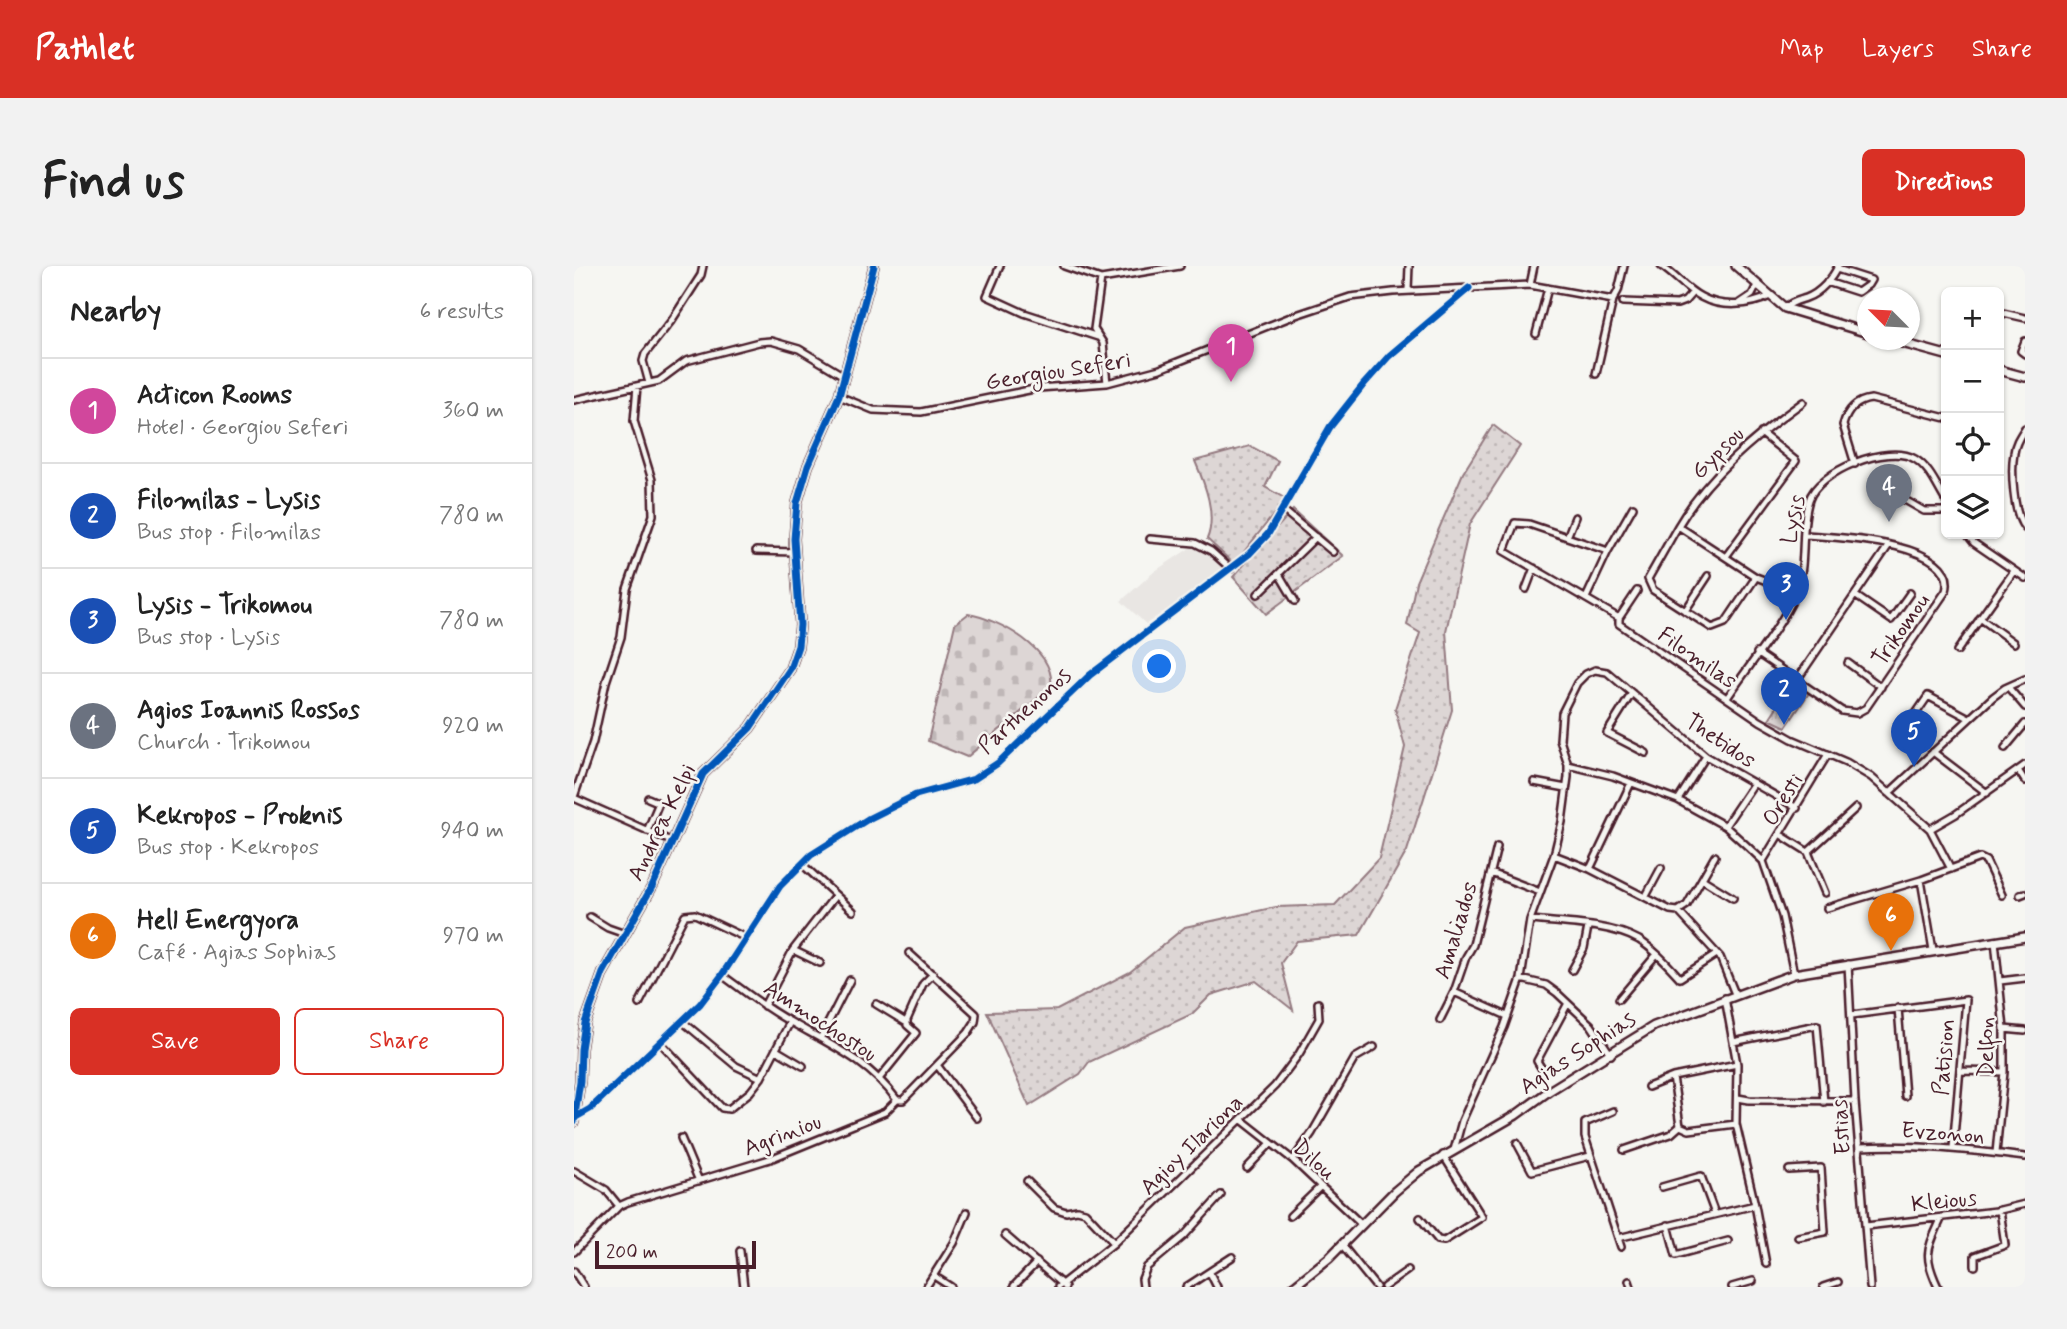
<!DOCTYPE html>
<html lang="en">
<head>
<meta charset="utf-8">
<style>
	:root { --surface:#fff; --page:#f2f2f2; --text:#222; --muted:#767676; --line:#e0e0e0; --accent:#d93025 }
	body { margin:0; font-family:Mynerve,sans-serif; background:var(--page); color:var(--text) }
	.controls { position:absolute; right:21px; top:21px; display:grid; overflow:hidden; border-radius:10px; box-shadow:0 2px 5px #0004 }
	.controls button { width:63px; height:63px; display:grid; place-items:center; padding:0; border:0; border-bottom:2px solid var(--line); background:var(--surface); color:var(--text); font:35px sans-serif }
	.compass { position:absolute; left:1283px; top:21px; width:63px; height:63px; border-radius:50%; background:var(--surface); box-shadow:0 2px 5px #0004; rotate:294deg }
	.scale { position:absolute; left:21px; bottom:18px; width:161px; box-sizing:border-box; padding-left:7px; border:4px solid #4a1f2b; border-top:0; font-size:19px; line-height:24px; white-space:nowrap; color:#4a1f2b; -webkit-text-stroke:5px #f6f6f2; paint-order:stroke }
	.you { position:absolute; left:586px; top:401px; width:24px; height:24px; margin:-18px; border:5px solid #fff; border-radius:50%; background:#1a73e8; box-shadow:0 0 0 10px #1a73e833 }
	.badge { display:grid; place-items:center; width:46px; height:46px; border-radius:50%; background:var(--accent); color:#fff; font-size:23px; font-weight:700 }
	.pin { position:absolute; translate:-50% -58px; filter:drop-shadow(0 2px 4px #0008) }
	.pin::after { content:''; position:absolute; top:37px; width:24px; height:21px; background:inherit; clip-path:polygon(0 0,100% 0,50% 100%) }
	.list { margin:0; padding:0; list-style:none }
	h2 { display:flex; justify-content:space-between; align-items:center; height:91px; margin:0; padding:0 28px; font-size:30px }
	h2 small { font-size:23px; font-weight:400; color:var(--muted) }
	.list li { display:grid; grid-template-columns:46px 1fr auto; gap:21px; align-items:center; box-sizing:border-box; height:105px; padding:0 28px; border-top:2px solid var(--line) }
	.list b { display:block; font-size:26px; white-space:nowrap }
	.list p { margin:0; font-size:23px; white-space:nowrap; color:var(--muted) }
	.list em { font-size:23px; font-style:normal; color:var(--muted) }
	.actions { display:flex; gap:14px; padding:21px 28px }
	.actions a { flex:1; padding:16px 0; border:2px solid var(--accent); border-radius:10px; text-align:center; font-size:24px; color:var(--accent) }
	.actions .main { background:var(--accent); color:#fff }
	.icon { flex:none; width:38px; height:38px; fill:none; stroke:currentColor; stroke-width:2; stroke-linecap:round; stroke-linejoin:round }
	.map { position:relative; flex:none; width:1451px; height:1021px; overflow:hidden; border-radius:10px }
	header { display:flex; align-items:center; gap:42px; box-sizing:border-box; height:98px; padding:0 35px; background:var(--accent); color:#fff }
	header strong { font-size:33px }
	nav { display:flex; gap:38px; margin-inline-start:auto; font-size:24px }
	.intro { display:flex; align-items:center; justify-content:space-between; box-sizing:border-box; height:168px; padding:0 42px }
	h1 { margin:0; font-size:49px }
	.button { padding:18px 32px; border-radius:10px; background:var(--accent); color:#fff; font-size:24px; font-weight:700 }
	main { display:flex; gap:42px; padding:0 42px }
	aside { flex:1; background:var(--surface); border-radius:10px; box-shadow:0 2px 5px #0004 }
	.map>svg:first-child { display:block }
	.built { fill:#e9e6e3 }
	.grass { fill:url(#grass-dots); stroke:#947a80; stroke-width:2 }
	.cemetery { fill:url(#cemetery-stones); stroke:#947a80; stroke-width:2 }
	.park { fill:url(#park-tufts); stroke:#947a80; stroke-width:2 }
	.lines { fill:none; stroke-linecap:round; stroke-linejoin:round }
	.minor-casing { stroke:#4a1f2b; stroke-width:10 }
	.tertiary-casing { stroke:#4a1f2b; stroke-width:12 }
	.minor { stroke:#f6f6f2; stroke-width:5 }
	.tertiary { stroke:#f6f6f2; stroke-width:7 }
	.cycleway-casing { stroke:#f6f6f2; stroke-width:11 }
	.cycleway { stroke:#0057b8; stroke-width:7 }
	.labels { text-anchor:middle; stroke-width:5; stroke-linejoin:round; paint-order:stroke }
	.street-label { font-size:23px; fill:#4a1f2b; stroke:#f6f6f2 }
</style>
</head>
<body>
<header>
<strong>Pathlet</strong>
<nav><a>Map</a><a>Layers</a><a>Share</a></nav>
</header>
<div class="intro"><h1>Find us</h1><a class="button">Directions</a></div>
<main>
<aside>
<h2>Nearby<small>6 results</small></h2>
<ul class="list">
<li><span class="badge" style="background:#d1479c">1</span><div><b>Acticon Rooms</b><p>Hotel · Georgiou Seferi</p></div><em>360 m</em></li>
<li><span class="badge" style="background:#1a4fb4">2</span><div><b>Filomilas - Lysis</b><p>Bus stop · Filomilas</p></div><em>780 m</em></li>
<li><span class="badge" style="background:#1a4fb4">3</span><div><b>Lysis - Trikomou</b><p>Bus stop · Lysis</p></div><em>780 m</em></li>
<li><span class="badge" style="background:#6b7280">4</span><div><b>Agios Ioannis Rossos</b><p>Church · Trikomou</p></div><em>920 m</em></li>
<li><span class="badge" style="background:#1a4fb4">5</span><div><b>Kekropos - Proknis</b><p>Bus stop · Kekropos</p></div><em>940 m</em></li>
<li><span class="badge" style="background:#e8710a">6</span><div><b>Hell Energyora</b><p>Café · Agias Sophias</p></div><em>970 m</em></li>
</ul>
<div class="actions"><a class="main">Save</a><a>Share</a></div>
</aside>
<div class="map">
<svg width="1451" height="1021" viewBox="0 0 1451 1021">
	<defs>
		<pattern id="grass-dots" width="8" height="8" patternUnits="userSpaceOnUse" patternTransform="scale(1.75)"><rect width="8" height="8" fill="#ddd6d5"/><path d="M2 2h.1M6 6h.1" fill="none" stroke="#bfb7b7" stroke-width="1.8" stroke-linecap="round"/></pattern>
		<pattern id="cemetery-stones" width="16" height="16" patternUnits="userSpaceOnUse" patternTransform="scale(1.75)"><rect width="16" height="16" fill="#ddd6d5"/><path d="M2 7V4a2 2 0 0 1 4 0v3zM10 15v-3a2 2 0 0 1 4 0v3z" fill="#bfb7b7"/></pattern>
		<pattern id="park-tufts" width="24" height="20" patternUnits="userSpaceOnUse" patternTransform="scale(1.75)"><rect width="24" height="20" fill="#ddd6d5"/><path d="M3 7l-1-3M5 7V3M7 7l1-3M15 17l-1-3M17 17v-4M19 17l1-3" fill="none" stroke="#bfb7b7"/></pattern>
	</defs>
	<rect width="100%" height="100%" fill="#f6f6f2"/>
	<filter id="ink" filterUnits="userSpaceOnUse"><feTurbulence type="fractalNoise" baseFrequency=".0143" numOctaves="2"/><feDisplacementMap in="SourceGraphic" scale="14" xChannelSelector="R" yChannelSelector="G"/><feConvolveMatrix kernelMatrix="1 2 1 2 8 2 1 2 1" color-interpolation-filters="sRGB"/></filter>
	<g filter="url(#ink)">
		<path class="built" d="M 619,280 L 638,289 L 650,305 L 572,358 L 547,335 L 581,305 Z"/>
		<path class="grass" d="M 919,159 L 946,180 L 896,258 L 872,365 L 878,444 L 833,585 L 785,669 L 723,675 L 707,697 L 719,744 L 682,715 L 637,729 L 618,748 L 515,796 L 506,808 L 455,840 L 413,746 L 483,744 L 556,706 L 611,661 L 702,641 L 761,639 L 805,592 L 831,481 L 821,443 L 846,367 L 833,359 L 842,316 L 889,207 Z
			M 676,180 L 704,195 L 691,221 L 712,233 L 660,298 L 633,273 C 643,249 631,218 621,195 Z
			M 719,244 L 769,290 L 692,348 L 659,311 Z"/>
		<path class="cemetery" d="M 394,348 C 425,353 482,384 477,421 L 393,491 L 354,475 L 381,358 Z"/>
		<path class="park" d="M 1219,416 L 1235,427 L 1212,461 L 1195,453 Z"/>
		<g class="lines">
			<defs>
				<path id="minor" d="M 426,0 L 413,30 L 450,47 L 524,71
					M 490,0 L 527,13 L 606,0
					M 1087,0 C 1101,9 1112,23 1127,31 C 1147,42 1176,40 1196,30
					M 527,13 L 520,63 L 529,77 L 533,117
					M 1253,16 L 1284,26 L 1294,19 L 1297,14 L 1263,3
					M 956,19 L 960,0
					M 834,24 L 835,0
					M 1049,36 L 1103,38 L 1111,35 L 1119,26
					M 1166,37 L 1178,29 L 1183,19
					M 1211,42 C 1217,36 1223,35 1232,32 C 1246,27 1258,13 1264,0
					M 1425,46 L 1451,52
					M 962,68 L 974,22
					M 1451,75 L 1447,85 L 1451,88
					M 1022,108 L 1039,34 L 1044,25 L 1050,0
					M 75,117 L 69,95 L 71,88 L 98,54 L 127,9 L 129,0
					M 265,130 L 299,144 L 347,146 L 465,122 L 533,117 L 586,103 L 719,50 L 776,31 L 819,26 L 956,19 L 1039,34
					M 0,134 L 85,115 L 112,95 L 185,76 L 197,75 L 225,83 L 270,110
					M 1451,162 C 1446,170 1441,177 1440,187 C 1437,204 1439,249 1451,262
					M 1281,198 L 1269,159 C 1273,145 1281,135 1297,133 L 1372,152
					M 1317,226 L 1350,245 L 1372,245
					M 709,244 L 759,286
					M 1104,260 C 1134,209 1182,170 1229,136
					M 1393,268 L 1400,277 L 1451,312
					M 993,271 L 1001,251
					M 576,273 L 621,277 L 637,285 L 657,303
					M 182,285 L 221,286
					M 1034,285 L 955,258 L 941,257 L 930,285 L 1045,352
					M 1153,289 L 1222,195 L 1187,167
					M 705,308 L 721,335
					M 1182,311 L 1151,357 L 1138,362 L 1079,324 L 1074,313 L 1104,260 L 1182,311 L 1222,326
					M 952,323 L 960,302
					M 1063,325 L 1045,352 L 1045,358 L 1186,455 L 1218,473 L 1272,496 L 1297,511 L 1356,563 L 1377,603
					M 684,328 L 742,271
					M 1282,330 L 1317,354 L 1336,327
					M 1012,332 L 1034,285 L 1059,241
					M 1111,345 L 1134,310
					M 1406,352 L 1440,377
					M 1383,385 L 1440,305
					M 1183,387 L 1268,445 L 1283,447 L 1292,442 L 1372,325 C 1386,276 1260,271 1230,269
					M 1274,397 L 1307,421
					M 1223,414 L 1315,279
					M 1434,421 L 1451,441
					M 1058,427 L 1033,467 L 1072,487
					M 1153,432 C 1173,402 1207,361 1221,329 C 1234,299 1225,265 1235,234 C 1244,205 1314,177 1341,193 C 1356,202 1363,221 1372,235
					M 1330,465 L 1354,430 L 1395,452
					M 1431,482 L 1451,458
					M 1359,486 L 1413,527
					M 994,499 L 1039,510 L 1104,534 L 1151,560 L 1172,579 L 1189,595 L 1208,650 L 1220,708
					M 1444,504 L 1451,515
					M 960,516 L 992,522
					M 1315,527 L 1419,431 L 1431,422 L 1451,413
					M 0,531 L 19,476 L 32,416 L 47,371 L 53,323 L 79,249 L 78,214 L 60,155 L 63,120
					M 0,532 L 99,576
					M 1104,534 L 1132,490
					M 1151,560 L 1180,517
					M 1356,563 L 1382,548 L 1451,499
					M 73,565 L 84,539 L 81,535 L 74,532
					M 1207,569 L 1234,586 L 1251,627
					M 1234,586 L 1282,542
					M 980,589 L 1016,603 L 1096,644 L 1104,645 L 1113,639 L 1141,590
					M 1189,595 L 1254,488
					M 228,598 L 279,645
					M 1016,603 L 1057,517
					M 917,607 L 966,626
					M 1128,613 L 1159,632
					M 1347,614 L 1359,684
					M 1446,629 L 1451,627
					M 1072,630 L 1087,602
					M 1253,642 L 1347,614 L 1406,592 L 1412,595 L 1428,629
					M 1104,645 L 1146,691 L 1161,728
					M 16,651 L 34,662 L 51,668
					M 956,654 C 988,657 1037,658 1065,674 C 1081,684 1094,699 1106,712 L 1143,688
					M 1421,675 L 1430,763 L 1430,806 L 1422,887
					M 219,684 L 246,697
					M 1274,698 L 1281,835 L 1296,1021
					M 998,704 L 1010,682 L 1014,661
					M 148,709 C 170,725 191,742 215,755 C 255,778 295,795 323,834
					M 947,713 L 972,719 L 983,727 L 1017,759 L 1037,789
					M 1426,715 L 1451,712
					M 880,726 L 933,750
					M 1045,733 L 1083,688
					M 65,738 L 111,649 L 121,648 L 172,672
					M 302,738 L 333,757
					M 190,740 L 219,684 L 261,630
					M 1324,742 L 1331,830
					M 1278,749 L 1392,734 L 1379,882
					M 866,754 L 880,726 L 892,691 L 899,679 L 923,581
					M 108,755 L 162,800 L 187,812
					M 1430,763 L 1451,765
					M 247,771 L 276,714
					M 86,776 L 148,842 L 155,843 L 176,826 L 187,812 L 216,756
					M 1159,776 L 1243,759 L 1250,836
					M 202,784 L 229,800
					M 363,799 L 403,852
					M 968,803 L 963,795 L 993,739
					M 1386,805 L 1430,806
					M 1099,811 L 1106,860
					M 305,813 L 342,767 L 333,759 L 333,754 L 349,718 L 359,708
					M 1074,821 L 1099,811 L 1163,798
					M 1164,832 L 1175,834 L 1281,835
					M 1039,845 L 1011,857 L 1011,871 L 1047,981
					M 2,851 L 16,843 L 126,738 L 148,709 L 206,620 L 237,589 L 294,553 L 342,529 L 400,513 L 424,497 L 516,409 L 675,288 L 694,268 L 756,161 L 790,118 L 815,90 L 895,22
					M 668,854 L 719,894 L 788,959
					M 1106,860 L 1115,864 L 1162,858
					M 107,872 L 125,915
					M 943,877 L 958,905 L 1016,890
					M 1285,881 C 1341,878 1396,884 1451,891
					M 880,884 L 888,855 L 930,761 L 947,713 L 956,654 L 980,589 L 988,556 L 994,511 L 994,499 L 986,474 L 988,447 L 1003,417 L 1012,408 L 1021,404 L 1033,406 L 1132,490 L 1223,542
					M 1050,884 L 1097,868 L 1106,860
					M 719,894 L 738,867 L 781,792 L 800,781
					M 673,902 L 697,877
					M 1215,904 L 1247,902 L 1251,966 L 1224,971
					M 0,905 L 32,924 L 45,940
					M 453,915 L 480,942 L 492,946 L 503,944 L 511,946 L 540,977
					M 1088,921 L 1127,910 L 1141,948
					M 1181,939 L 1192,998
					M 716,950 L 746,921
					M 846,952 L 864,974 L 870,975 L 908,951 L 869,889
					M 1094,959 L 1102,989 L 1154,975
					M 1292,960 L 1422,945 L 1451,938
					M 431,969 L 491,1021
					M 1044,972 L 1181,939 L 1162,858 L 1163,798 L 1151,732
					M 768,979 L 802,1021
					M 166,985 L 170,1021
					M 0,986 L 45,940 L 54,936 L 196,893 L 311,846 L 323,834 L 329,834 L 394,767 L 401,756 L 402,748 L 335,687
					M 1401,1000 L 1401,990 L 1431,979 L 1426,944
					M 0,1005 L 10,1021
					M 636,1007 L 643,1021
					M 360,1010 L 377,1021
					M 1055,1015 L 1057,1021
					M 440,1020 L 463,996
					M 352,1021 L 380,977 L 393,946
					M 484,1021 L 540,977 L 701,820 L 725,788 L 745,753 L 744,737
					M 569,1021 L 568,1013 L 573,1001 L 610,970 L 647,929
					M 612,1021 L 658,991
					M 810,1021 L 834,1004
					M 1158,1021 L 1179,1015
					M 1249,1021 L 1264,1016
					M 1364,1021 C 1348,987 1354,983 1368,951"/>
				<path id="tertiary" d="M 1162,0 L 1211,42 L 1294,67
					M 1317,74 L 1372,89
					M 1425,104 L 1451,111
					M 0,856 L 6,815 L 7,783 L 11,757 L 29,707 L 79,619 L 129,508 L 176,462 L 216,403 L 224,380 L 226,359 L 220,273 L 223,237 L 234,200 L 265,130 L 300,0
					M 719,1021 L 755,992 L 820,926 L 845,905 L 942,849 L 975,825 L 1080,760 L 1220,708 L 1451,671"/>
			</defs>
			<use href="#minor" class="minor-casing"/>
			<use href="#tertiary" class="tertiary-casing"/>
			<use href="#minor" class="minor"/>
			<use href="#tertiary" class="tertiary"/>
			<defs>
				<path id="cycleway" d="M 2,851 L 16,843 L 126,738 L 148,709 L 206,620 L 237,589 L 294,553 L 342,529 L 400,513 L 424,497 L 516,409 L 675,288 L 694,268 L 756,161 L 790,118 L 815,90 L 895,22
					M 0,856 L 6,815 L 7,783 L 11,757 L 29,707 L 79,619 L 129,508 L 176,462 L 216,403 L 224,380 L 226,359 L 220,273 L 223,237 L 234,200 L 265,130 L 300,0"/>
			</defs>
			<use href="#cycleway" class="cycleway-casing"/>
			<use href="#cycleway" class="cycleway"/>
		</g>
	</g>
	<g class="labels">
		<g class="street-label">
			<text transform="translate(484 104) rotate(-9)" y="8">Georgiou Seferi</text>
			<text transform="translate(1143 186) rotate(-45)" y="8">Gypsou</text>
			<text transform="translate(1218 253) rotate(-79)" y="8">Lysis</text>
			<text transform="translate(1326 363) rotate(-55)" y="8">Trikomou</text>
			<text transform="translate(1124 391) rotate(35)" y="8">Filomilas</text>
			<text transform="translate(450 444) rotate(-42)" y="8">Parthenonos</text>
			<text transform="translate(1147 474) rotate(34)" y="8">Thetidos</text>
			<text transform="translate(1208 533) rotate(-59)" y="8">Oresti</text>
			<text transform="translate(87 556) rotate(-64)" y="8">Andrea Kelpi</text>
			<text transform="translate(881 664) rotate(-73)" y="8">Amaliados</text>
			<text transform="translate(247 754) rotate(33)" y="8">Ammochostou</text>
			<text transform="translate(1411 781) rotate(-90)" y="8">Delfon</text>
			<text transform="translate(1003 786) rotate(-33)" y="8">Agias Sophias</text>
			<text transform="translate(1369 791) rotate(-85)" y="8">Patision</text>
			<text transform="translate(1266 861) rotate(-94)" y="8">Estias</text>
			<text transform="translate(1369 866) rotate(4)" y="8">Evzonon</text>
			<text transform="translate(208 868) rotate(-21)" y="8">Agriniou</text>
			<text transform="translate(617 878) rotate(-44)" y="8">Agioy Ilariona</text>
			<text transform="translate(741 893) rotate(42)" y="8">Dilou</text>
			<text transform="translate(1370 934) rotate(-6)" y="8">Kleious</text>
		</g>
	</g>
</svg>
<div class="controls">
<button>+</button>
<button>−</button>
<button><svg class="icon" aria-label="locate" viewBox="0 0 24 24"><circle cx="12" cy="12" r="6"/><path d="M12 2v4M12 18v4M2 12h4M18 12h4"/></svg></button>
<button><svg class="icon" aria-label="layers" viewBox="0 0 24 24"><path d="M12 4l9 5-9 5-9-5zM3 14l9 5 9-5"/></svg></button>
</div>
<svg class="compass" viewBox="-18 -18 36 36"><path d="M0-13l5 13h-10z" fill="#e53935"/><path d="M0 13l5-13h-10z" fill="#767676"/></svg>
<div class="scale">200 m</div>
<div class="you"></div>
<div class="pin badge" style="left:657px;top:116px;background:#d1479c">1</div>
<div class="pin badge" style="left:1210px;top:459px;background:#1a4fb4">2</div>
<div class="pin badge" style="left:1212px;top:354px;background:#1a4fb4">3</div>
<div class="pin badge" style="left:1315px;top:256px;background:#6b7280">4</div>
<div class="pin badge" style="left:1340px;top:501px;background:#1a4fb4">5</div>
<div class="pin badge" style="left:1317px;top:685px;background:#e8710a">6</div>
</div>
</main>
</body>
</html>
